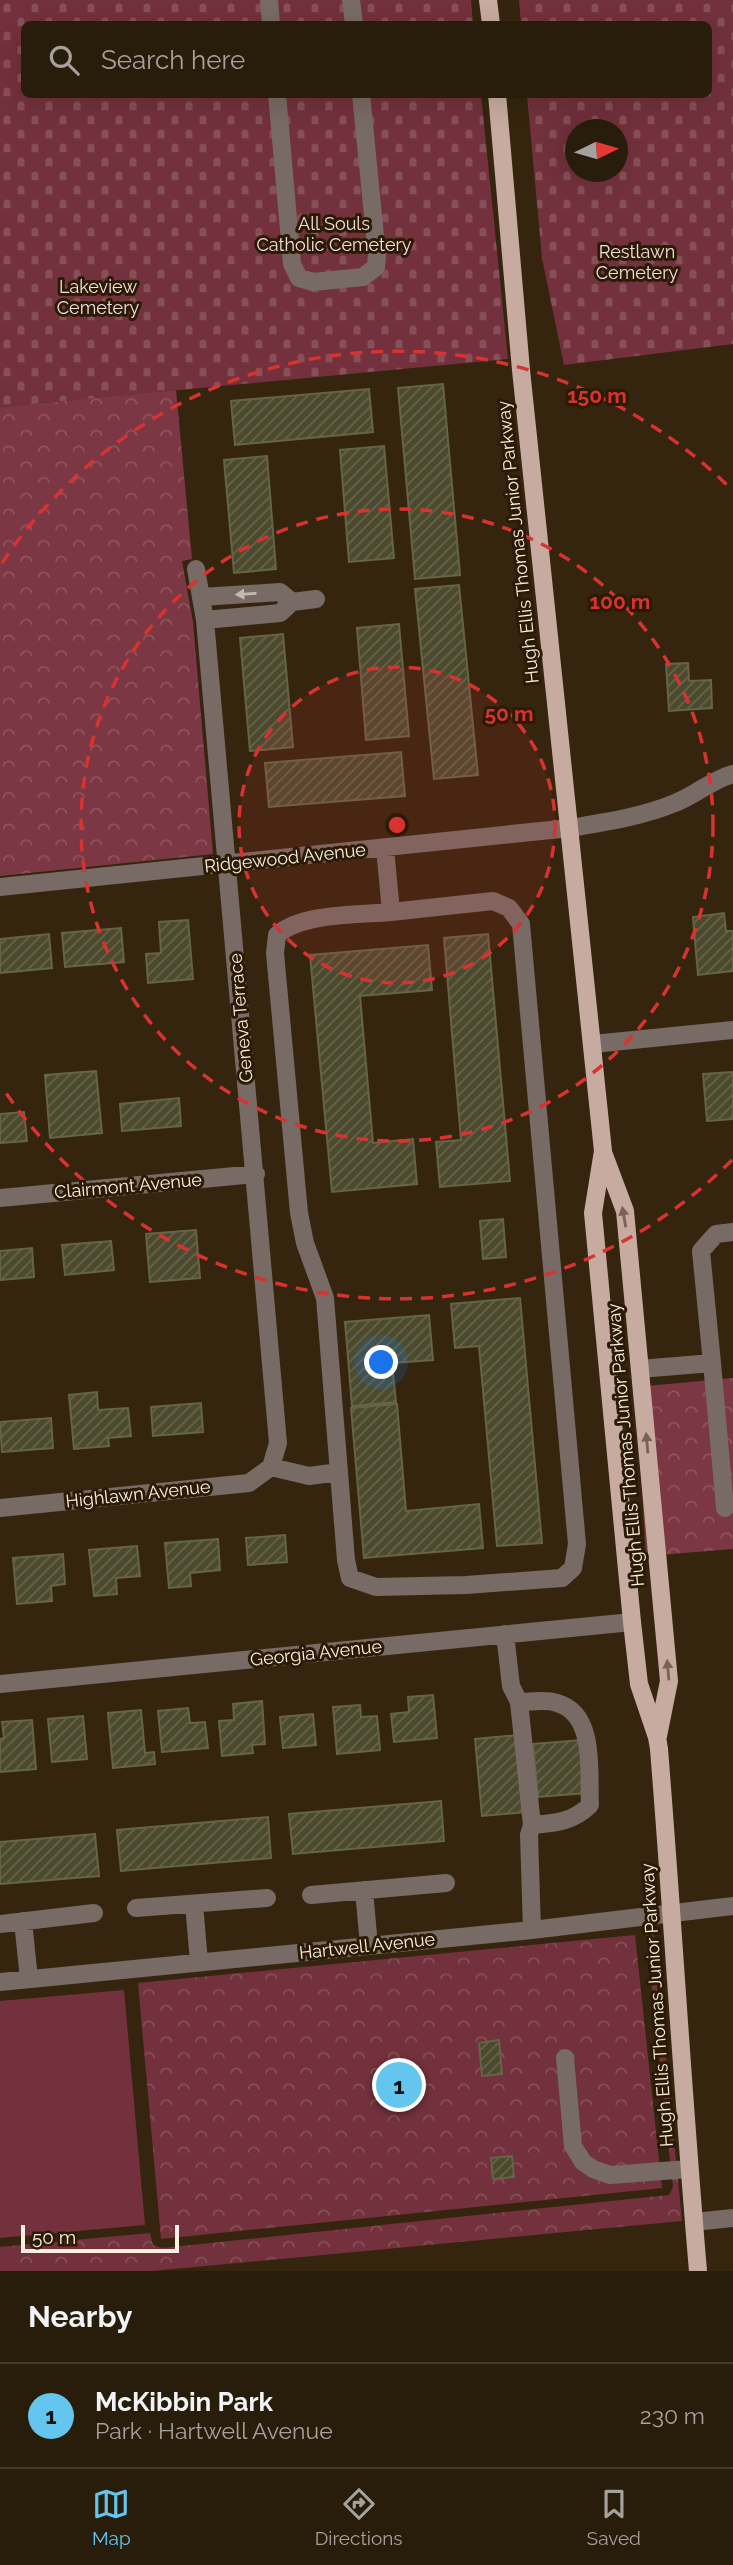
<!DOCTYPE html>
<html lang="en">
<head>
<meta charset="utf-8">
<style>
	:root { --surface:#281c0a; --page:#302513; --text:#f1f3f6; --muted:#a5a19c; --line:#443a2b; --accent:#64c5ee }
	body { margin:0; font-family:Raleway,sans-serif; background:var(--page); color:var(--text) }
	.compass { position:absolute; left:565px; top:119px; width:63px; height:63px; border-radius:50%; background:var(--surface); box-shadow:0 7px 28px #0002; rotate:85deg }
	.scale { position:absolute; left:21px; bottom:18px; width:158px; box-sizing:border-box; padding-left:7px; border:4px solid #faefe1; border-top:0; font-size:19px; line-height:24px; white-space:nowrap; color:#faefe1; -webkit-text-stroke:5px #2b1b05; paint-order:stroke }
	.you { position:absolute; left:382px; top:1363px; width:24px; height:24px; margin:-18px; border:5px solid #fff; border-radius:50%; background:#1a73e8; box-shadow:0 0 0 10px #1a73e833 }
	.badge { display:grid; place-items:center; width:46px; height:46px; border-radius:50%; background:var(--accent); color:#111; font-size:23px; font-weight:700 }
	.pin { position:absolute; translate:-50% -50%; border:4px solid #fff; box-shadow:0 2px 7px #0006 }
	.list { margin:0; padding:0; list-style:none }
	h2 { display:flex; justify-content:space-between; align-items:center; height:91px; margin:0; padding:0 28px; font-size:30px }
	h2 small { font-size:23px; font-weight:400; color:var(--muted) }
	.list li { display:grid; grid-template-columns:46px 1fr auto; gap:21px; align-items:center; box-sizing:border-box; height:105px; padding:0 28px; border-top:2px solid var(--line) }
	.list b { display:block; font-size:26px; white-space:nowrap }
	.list p { margin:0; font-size:23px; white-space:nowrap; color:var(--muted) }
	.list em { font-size:23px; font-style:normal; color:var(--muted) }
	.icon { flex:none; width:38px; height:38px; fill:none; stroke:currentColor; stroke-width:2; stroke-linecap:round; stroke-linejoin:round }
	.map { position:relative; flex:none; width:733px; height:2271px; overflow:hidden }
	.search { position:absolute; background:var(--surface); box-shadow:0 7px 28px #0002; left:21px; right:21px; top:21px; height:77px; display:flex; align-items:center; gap:18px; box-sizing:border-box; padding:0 24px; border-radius:10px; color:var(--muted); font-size:26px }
	.sheet { height:196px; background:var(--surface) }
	nav { display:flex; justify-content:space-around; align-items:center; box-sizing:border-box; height:98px; border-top:2px solid var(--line); background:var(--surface); font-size:19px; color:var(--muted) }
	nav a { display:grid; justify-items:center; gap:4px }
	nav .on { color:var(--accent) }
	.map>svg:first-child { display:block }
	.green { fill:#72313c }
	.forest { fill:url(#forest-crowns) }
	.cemetery { fill:url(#cemetery-stones); fill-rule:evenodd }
	.park { fill:url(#park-crowns) }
	.building { fill:url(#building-hatch); stroke:#666447; stroke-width:2 }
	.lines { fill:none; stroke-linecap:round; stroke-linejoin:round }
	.minor { stroke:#786a64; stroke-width:18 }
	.major { stroke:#c7aba0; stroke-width:18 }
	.oneway { fill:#c6baaf }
	.oneway2 { fill:#796352 }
	.ring { fill:none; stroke:#d83231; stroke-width:3.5; stroke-dasharray:12 9 }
	.labels { text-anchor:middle; stroke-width:6; stroke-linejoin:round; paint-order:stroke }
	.park-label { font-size:18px; fill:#f4dddf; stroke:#2b1b05 }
	.street-label { font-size:18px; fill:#faefe1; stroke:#2b1b05 }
	.centre { fill:#d83231; stroke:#2b1b05; stroke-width:3.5 }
	.ring-label { font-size:21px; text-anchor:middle; font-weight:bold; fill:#d83231; stroke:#2b1b05; stroke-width:6; stroke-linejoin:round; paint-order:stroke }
</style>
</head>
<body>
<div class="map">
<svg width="733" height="2271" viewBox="0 0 733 2271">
	<defs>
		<pattern id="forest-crowns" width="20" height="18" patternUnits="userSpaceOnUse" patternTransform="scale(1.75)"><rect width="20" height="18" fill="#7b3743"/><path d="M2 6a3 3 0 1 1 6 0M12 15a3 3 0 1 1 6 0" fill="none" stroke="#8f545e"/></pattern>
		<pattern id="cemetery-stones" width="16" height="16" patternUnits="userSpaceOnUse" patternTransform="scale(1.75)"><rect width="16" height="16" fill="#72313c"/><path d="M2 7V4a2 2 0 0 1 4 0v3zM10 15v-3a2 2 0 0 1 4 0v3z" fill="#874f58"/></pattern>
		<pattern id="park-crowns" width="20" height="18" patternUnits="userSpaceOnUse" patternTransform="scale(1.75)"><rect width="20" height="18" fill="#72313c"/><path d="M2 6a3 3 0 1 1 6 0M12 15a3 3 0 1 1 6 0" fill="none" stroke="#874f58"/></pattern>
		<pattern id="building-hatch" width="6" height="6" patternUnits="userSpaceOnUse" patternTransform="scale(1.75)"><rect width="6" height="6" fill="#4c4a2e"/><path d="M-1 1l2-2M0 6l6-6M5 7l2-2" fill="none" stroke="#67644c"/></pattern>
	</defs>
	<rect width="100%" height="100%" fill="#35250e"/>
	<path class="green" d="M 124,1990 L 145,2225 L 0,2238 L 0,2001 Z"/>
	<path class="forest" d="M 176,390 L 192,559 L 182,561 L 193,622 L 213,854 L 0,876 L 0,407 Z
		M 733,1378 L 733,1549 L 646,1556 L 636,1387 Z"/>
	<path class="cemetery" d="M 0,0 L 471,0 L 473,24 L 24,24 L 24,94 L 481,95 L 508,359 L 0,407 Z
		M 519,0 L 733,0 L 733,344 L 564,365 L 542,258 L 527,95 L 708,94 L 708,24 L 521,24 ZM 576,130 L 618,130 L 618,172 L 576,172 Z"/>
	<path class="park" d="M 653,1928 L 682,2221 L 152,2271 L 0,2271 L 0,2247 L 150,2233 L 153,2245 L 162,2248 L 669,2195 L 673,2187 L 646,1934 L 643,1930 Z
		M 635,1935 L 662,2188 L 161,2239 L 138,1983 Z"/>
	<path class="building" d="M 443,384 L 460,575 L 415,579 L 398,388 Z
		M 369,389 L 373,432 L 235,445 L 231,401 Z
		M 384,446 L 394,558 L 349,562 L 340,450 Z
		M 267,456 L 276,569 L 234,573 L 224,460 Z
		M 459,585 L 478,775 L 434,779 L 415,589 Z
		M 399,624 L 409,736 L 366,740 L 357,628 Z
		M 283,634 L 293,747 L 250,751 L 240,638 Z
		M 688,663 L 689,681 L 711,680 L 712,708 L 669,711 L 666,664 Z
		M 401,752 L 405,796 L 269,807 L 265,763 Z
		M 724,913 L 726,931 L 733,931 L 733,971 L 698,975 L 693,917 Z
		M 188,920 L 193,979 L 148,983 L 146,954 L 161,953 L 159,922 Z
		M 121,928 L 124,962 L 65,967 L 62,933 Z
		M 49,934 L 52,968 L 0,973 L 0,939 Z
		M 488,934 L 510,1181 L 440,1187 L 436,1142 L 461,1140 L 444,938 Z
		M 428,945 L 432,990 L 360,996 L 373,1143 L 413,1139 L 417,1184 L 332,1192 L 310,955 Z
		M 96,1071 L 102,1133 L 50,1138 L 45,1075 Z
		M 733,1072 L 733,1119 L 707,1121 L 703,1074 Z
		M 179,1098 L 181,1126 L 122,1131 L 120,1104 Z
		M 24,1112 L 27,1141 L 0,1143 L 0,1114 Z
		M 503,1219 L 506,1257 L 483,1259 L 480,1221 Z
		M 196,1230 L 200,1278 L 150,1282 L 146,1234 Z
		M 111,1241 L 114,1270 L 65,1275 L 62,1245 Z
		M 32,1248 L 34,1277 L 0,1280 L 0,1251 Z
		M 520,1298 L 542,1543 L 497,1546 L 479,1346 L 455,1348 L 451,1304 Z
		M 429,1315 L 433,1360 L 392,1363 L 396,1402 L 352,1406 L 345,1322 Z
		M 97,1392 L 98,1410 L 128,1408 L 131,1436 L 108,1438 L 109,1446 L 74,1449 L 69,1395 Z
		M 201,1403 L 203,1432 L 153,1436 L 151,1407 Z
		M 397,1404 L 406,1511 L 479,1504 L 483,1548 L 364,1558 L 351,1408 Z
		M 51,1418 L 53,1448 L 2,1452 L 0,1422 Z
		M 285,1535 L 287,1562 L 248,1565 L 246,1538 Z
		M 218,1539 L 220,1570 L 190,1573 L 191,1586 L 169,1588 L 165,1543 Z
		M 137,1546 L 140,1576 L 116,1578 L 117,1594 L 94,1596 L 89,1550 Z
		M 63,1554 L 65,1584 L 51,1586 L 52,1601 L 17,1604 L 13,1558 Z
		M 433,1695 L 437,1738 L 394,1742 L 391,1714 L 409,1712 L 408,1697 Z
		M 262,1701 L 265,1744 L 252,1745 L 253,1753 L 222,1756 L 219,1721 L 234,1720 L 233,1704 Z
		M 360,1705 L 361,1717 L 377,1716 L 380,1750 L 337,1754 L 333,1707 Z
		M 188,1708 L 190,1723 L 205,1722 L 208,1748 L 162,1752 L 158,1711 Z
		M 141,1710 L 145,1753 L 154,1752 L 155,1764 L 113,1768 L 108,1713 Z
		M 313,1714 L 316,1745 L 283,1748 L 280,1717 Z
		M 83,1716 L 87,1759 L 52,1762 L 48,1719 Z
		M 32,1720 L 36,1769 L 0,1772 L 0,1739 L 4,1738 L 2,1722 Z
		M 519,1735 L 526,1812 L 482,1816 L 475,1739 Z
		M 582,1740 L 587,1793 L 538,1797 L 533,1744 Z
		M 441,1801 L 444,1841 L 293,1854 L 289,1814 Z
		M 268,1817 L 271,1858 L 121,1871 L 117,1830 Z
		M 95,1834 L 99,1876 L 0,1884 L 0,1842 Z
		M 499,2040 L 502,2074 L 482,2076 L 479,2043 Z
		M 512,2156 L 514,2177 L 493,2179 L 491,2158 Z"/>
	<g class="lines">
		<path class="minor" d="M 269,0 L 271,24
			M 351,0 L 354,24
			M 277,94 L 292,264 L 299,278 L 313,282 L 363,277 L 376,267 L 377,256 L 361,94
			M 196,569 L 205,620 L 278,1443 L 271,1467
			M 201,597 L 280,592 L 292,602 L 280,613 L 205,620
			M 292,602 L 316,599
			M 385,848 L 391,912 L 493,901 L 509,908 L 521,924 L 577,1544 L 573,1568 L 562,1578 L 466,1585 L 376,1587 L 350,1578 L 346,1560 L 325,1298 L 305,1243 L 299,1213 L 275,953 L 277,935 C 302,913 357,915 391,912
			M 0,887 L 570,828 C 606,822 641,817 675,803 C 696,795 711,780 733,774
			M 593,1044 L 733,1030
			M 0,1198 L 256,1174
			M 712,1363 L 725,1508
			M 640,1369 L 712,1363 L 701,1251 L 716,1234 L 733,1232
			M 271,1467 L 309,1476 L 339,1472
			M 0,1508 L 249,1483 L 271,1467
			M 505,1634 L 511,1686 L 519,1702 C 531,1702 546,1699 557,1703 C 597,1714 588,1774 590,1805 C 573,1822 555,1823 532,1825 L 529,1835 L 532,1930
			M 0,1684 L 632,1622
			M 519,1702 L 532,1825
			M 364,1890 L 369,1946
			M 311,1895 L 446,1883
			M 194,1904 L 199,1962
			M 136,1908 L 267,1898
			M 23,1921 L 29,1979
			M 0,1924 L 94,1913
			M 0,1982 L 532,1930 L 733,1906
			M 565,2058 L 573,2146 L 583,2162 L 593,2169 L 610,2175 L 689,2169
			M 694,2222 L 733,2218"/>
		<path class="major" d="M 488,0 L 491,24
			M 497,94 L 521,370 L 603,1151 L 593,1213 L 632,1622 L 639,1684 L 657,1737 L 659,1749 C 673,1923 683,2097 698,2271
			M 604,1155 L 625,1211 L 669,1681 L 658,1736"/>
	</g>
	<defs><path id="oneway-solid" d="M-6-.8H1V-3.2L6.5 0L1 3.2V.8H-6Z" transform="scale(1.75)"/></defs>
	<use class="oneway" href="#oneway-solid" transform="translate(246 594) rotate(176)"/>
	<g class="oneway2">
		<use href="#oneway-solid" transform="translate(624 1217) rotate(-100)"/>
		<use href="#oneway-solid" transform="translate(647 1443) rotate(-95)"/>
		<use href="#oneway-solid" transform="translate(668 1670) rotate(-95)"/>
	</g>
	<circle cx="397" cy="825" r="158" fill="#d83231" fill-opacity=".12"/>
	<g class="ring">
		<circle cx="397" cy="825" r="158"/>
		<circle cx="397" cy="825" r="316"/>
		<path d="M732 1160A474 474 0 0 1 2 1087M2 563A474 474 0 0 1 732 490"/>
	</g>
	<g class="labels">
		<g class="park-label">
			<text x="334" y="230">All Souls<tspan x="334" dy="21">Catholic Cemetery</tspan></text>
			<text x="637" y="258">Restlawn<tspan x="637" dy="21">Cemetery</tspan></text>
			<text x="98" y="293">Lakeview<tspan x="98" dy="21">Cemetery</tspan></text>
		</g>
		<g class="street-label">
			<text transform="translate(518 542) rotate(-96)" y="6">Hugh Ellis Thomas Junior Parkway</text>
			<text transform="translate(285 858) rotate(-6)" y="6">Ridgewood Avenue</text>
			<text transform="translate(241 1018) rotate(-95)" y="6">Geneva Terrace</text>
			<text transform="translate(128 1186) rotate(-5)" y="6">Clairmont Avenue</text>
			<text transform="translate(626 1445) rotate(-95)" y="6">Hugh Ellis Thomas Junior Parkway</text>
			<text transform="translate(138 1494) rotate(-6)" y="6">Highlawn Avenue</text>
			<text transform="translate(316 1653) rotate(-6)" y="6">Georgia Avenue</text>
			<text transform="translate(367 1946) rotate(-6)" y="6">Hartwell Avenue</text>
			<text transform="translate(657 2005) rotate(-94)" y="6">Hugh Ellis Thomas Junior Parkway</text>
		</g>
	</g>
	<circle cx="397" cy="825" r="10" class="centre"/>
	<g class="ring-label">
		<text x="597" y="403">150 m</text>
		<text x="620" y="609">100 m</text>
		<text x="509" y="721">50 m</text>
	</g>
</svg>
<svg class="compass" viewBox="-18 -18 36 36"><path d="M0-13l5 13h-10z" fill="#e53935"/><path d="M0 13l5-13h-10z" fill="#a5a19c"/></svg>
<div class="scale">50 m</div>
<div class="you"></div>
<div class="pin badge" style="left:399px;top:2085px">1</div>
<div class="search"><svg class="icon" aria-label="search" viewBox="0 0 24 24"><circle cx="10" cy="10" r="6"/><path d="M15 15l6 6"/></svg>Search here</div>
</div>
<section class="sheet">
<h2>Nearby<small></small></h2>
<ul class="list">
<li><span class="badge">1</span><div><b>McKibbin Park</b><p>Park · Hartwell Avenue</p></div><em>230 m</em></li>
</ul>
</section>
<nav>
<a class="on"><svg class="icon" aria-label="map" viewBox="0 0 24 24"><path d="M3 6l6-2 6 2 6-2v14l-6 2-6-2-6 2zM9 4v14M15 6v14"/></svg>Map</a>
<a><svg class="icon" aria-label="directions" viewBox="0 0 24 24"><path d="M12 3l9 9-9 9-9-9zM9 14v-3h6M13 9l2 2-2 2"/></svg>Directions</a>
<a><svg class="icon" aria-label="saved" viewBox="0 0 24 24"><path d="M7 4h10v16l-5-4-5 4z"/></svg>Saved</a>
</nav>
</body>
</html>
